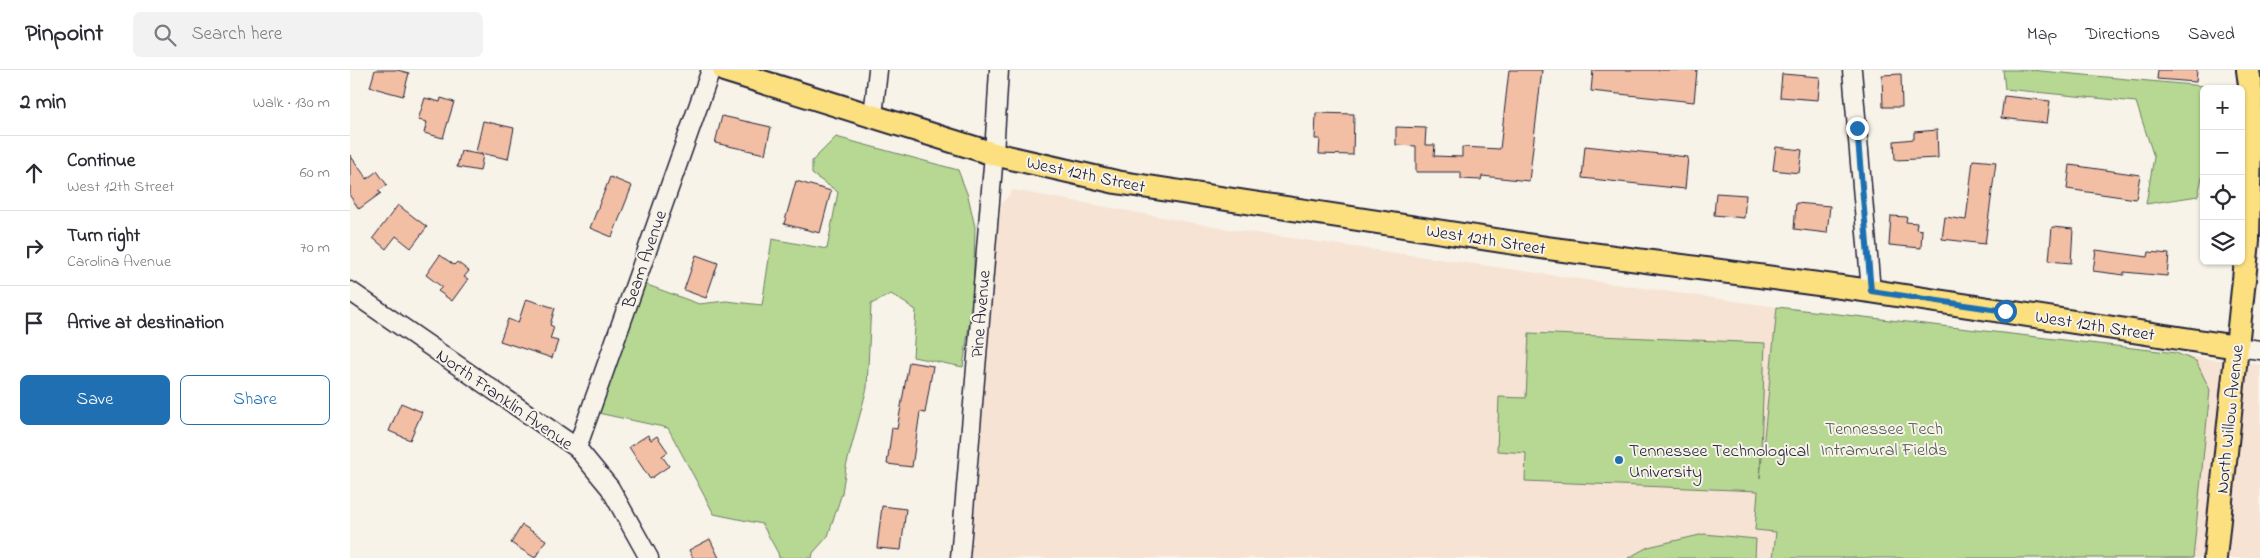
<!DOCTYPE html>
<html lang="en">
<head>
<meta charset="utf-8">
<style>
	:root { --surface:#fff; --page:#f2f2f3; --text:#2b2b33; --muted:#7c7c81; --line:#e1e1e2; --accent:#1f6fb2 }
	body { margin:0; font-family:"Indie Flower",sans-serif; background:var(--page); color:var(--text) }
	.controls { position:absolute; right:15px; top:15px; display:grid; overflow:hidden; border-radius:8px; box-shadow:0 1px 4px #0004 }
	.controls button { width:45px; height:45px; display:grid; place-items:center; padding:0; border:0; border-bottom:1px solid var(--line); background:var(--surface); color:var(--text); font:25px sans-serif }
	.stop { position:absolute; width:15px; height:15px; margin:-11px; border:4px solid #1f6fb2; border-radius:50%; background:#fff }
	.stop.end { background:#1f6fb2; border-color:#fff; box-shadow:0 1px 5px #0008 }
	.list { margin:0; padding:0; list-style:none }
	h2 { display:flex; justify-content:space-between; align-items:center; height:65px; margin:0; padding:0 20px; font-size:21px }
	h2 small { font-size:16px; font-weight:400; color:var(--muted) }
	.list li { display:grid; grid-template-columns:32px 1fr auto; gap:15px; align-items:center; box-sizing:border-box; height:75px; padding:0 20px; border-top:1px solid var(--line) }
	.list b { display:block; font-size:19px; white-space:nowrap }
	.list p { margin:0; font-size:16px; white-space:nowrap; color:var(--muted) }
	.list em { font-size:16px; font-style:normal; color:var(--muted) }
	.actions { display:flex; gap:10px; padding:15px 20px }
	.actions a { flex:1; padding:11px 0; border:1px solid var(--accent); border-radius:8px; text-align:center; font-size:18px; color:var(--accent) }
	.actions .main { background:var(--accent); color:#fff }
	.icon { flex:none; width:28px; height:28px; fill:none; stroke:currentColor; stroke-width:2; stroke-linecap:round; stroke-linejoin:round }
	.map { position:relative; flex:none; width:1910px; height:488px; overflow:hidden }
	header { display:flex; align-items:center; gap:30px; box-sizing:border-box; height:70px; padding:0 25px; background:var(--surface); border-bottom:1px solid var(--line) }
	header strong { font-size:24px }
	nav { display:flex; gap:28px; margin-inline-start:auto; font-size:18px }
	.search { width:350px; height:45px; background:var(--page); display:flex; align-items:center; gap:12px; box-sizing:border-box; padding:0 18px; border-radius:8px; color:var(--muted); font-size:19px }
	main { display:flex }
	aside { flex:1; background:var(--surface) }
	.map>svg:first-child { display:block }
	.built { fill:#f6e3d4 }
	.green { fill:#b7d892; stroke:#6c7d66 }
	.building { fill:#f3bfa4; stroke:#22223b }
	.lines { fill:none; stroke-linecap:round; stroke-linejoin:round }
	.minor-casing { stroke:#22223b; stroke-width:21 }
	.major-casing { stroke:#22223b; stroke-width:26 }
	.minor { stroke:#f7f3e8; stroke-width:18 }
	.major { stroke:#fce080; stroke-width:22 }
	.route { stroke:#1f6fb2; stroke-width:6 }
	.poi-dot { fill:#1f6fb2; stroke:#f7f3e8; stroke-width:2 }
	.labels { text-anchor:middle; stroke-width:4; stroke-linejoin:round; paint-order:stroke }
	.street-label { font-size:18px; fill:#22223b; stroke:#f7f3e8 }
	.park-label { font-size:18px; fill:#4f5955; stroke:#f7f3e8 }
	.poi-label { font-size:18px; fill:#22223b; stroke:#f7f3e8; text-anchor:start }
</style>
</head>
<body>
<header>
<strong>Pinpoint</strong>
<div class="search"><svg class="icon" aria-label="search" viewBox="0 0 24 24"><circle cx="10" cy="10" r="6"/><path d="M15 15l6 6"/></svg>Search here</div>
<nav><a>Map</a><a>Directions</a><a>Saved</a></nav>
</header>
<main>
<aside>
<h2>2 min<small>Walk · 130 m</small></h2>
<ul class="list">
<li><svg class="icon" aria-label="ahead" viewBox="0 0 24 24"><path d="M12 20V5M6 11l6-6 6 6"/></svg><div><b>Continue</b><p>West 12th Street</p></div><em>60 m</em></li>
<li><svg class="icon" aria-label="right" viewBox="0 0 24 24"><path d="M7 20v-9h11M14 6l5 5-5 5"/></svg><div><b>Turn right</b><p>Carolina Avenue</p></div><em>70 m</em></li>
<li><svg class="icon" aria-label="arrive" viewBox="0 0 24 24"><path d="M6 21V4h12l-3 4 3 4H6"/></svg><div><b>Arrive at destination</b></div></li>
</ul>
<div class="actions"><a class="main">Save</a><a>Share</a></div>
</aside>
<div class="map">
<svg width="1910" height="488" viewBox="0 0 1910 488">
	<rect width="100%" height="100%" fill="#f7f3e8"/>
	<filter id="ink" filterUnits="userSpaceOnUse"><feTurbulence type="fractalNoise" baseFrequency=".02" numOctaves="2"/><feDisplacementMap in="SourceGraphic" scale="10" xChannelSelector="R" yChannelSelector="G"/><feConvolveMatrix kernelMatrix="1 2 1 2 8 2 1 2 1" color-interpolation-filters="sRGB"/></filter>
	<g filter="url(#ink)">
		<path class="built" d="M 663,120 L 877,159 L 1427,237 L 1910,295 L 1910,488 L 621,488 L 647,162 L 652,133 Z"/>
		<path class="green" d="M 1653,0 L 1680,0 L 1853,16 L 1854,98 L 1848,126 L 1796,134 L 1804,87 L 1786,32 L 1655,19 Z
			M 486,67 L 608,100 L 618,126 L 625,157 L 623,228 L 613,297 L 563,287 L 566,240 L 541,224 L 521,234 L 517,318 L 496,397 L 492,423 L 478,466 L 463,483 L 462,488 L 429,488 L 428,483 L 412,454 L 364,444 L 318,358 L 248,343 L 292,213 L 349,234 L 376,231 L 412,235 L 422,169 L 477,179 L 488,122 L 462,104 L 462,91 Z
			M 1427,237 L 1826,283 L 1846,291 L 1860,320 L 1843,488 L 1423,488 L 1426,462 L 1405,460 L 1408,421 L 1175,411 L 1176,383 L 1147,381 L 1149,327 L 1176,328 L 1179,263 L 1415,273 L 1410,408 Z
			M 1354,464 L 1406,469 L 1405,488 L 1278,488 L 1298,477 Z"/>
		<path class="building" d="M 25,0 L 47,0 L 59,3 L 53,26 L 20,17 Z
			M 1159,0 L 1192,0 L 1179,111 L 1132,106 L 1131,110 L 1111,109 L 1111,102 L 1066,102 L 1066,76 L 1046,75 L 1046,57 L 1076,58 L 1075,75 L 1085,75 L 1084,86 L 1112,87 L 1112,77 L 1150,79 Z
			M 1243,0 L 1347,0 L 1344,32 L 1241,21 Z
			M 1808,0 L 1847,0 L 1846,12 L 1807,9 Z
			M 1432,4 L 1470,7 L 1468,30 L 1430,27 Z
			M 1551,4 L 1552,37 L 1533,37 L 1532,5 Z
			M 1654,26 L 1700,31 L 1697,53 L 1651,48 Z
			M 75,28 L 90,32 L 91,28 L 104,32 L 93,68 L 74,63 L 77,52 L 68,50 Z
			M 966,43 L 1004,44 L 1003,85 L 969,84 L 970,69 L 965,69 Z
			M 372,46 L 421,57 L 415,84 L 365,73 Z
			M 133,51 L 164,58 L 158,89 L 126,82 Z
			M 1587,60 L 1588,88 L 1545,90 L 1544,71 L 1564,69 L 1564,62 Z
			M 1235,76 L 1338,87 L 1335,119 L 1232,108 Z
			M 1426,77 L 1452,80 L 1449,103 L 1423,100 Z
			M 111,81 L 133,85 L 130,101 L 107,97 Z
			M 0,85 L 17,109 L 27,101 L 37,115 L 28,121 L 31,123 L 9,139 L 0,126 Z
			M 1623,90 L 1646,92 L 1635,174 L 1592,169 L 1595,147 L 1616,150 Z
			M 1720,95 L 1790,105 L 1786,129 L 1717,119 Z
			M 260,107 L 282,116 L 262,167 L 240,158 Z
			M 446,111 L 481,121 L 470,163 L 434,154 Z
			M 1366,123 L 1396,125 L 1394,148 L 1364,145 Z
			M 1446,133 L 1480,136 L 1477,163 L 1444,159 Z
			M 48,135 L 77,157 L 61,178 L 46,166 L 36,179 L 23,168 Z
			M 1541,146 L 1557,147 L 1556,152 L 1567,153 L 1566,159 L 1572,160 L 1571,178 L 1539,175 Z
			M 1702,157 L 1723,159 L 1721,193 L 1699,191 Z
			M 1746,180 L 1798,187 L 1799,182 L 1819,184 L 1817,206 L 1774,202 L 1774,205 L 1743,201 Z
			M 90,185 L 104,195 L 107,192 L 119,201 L 114,207 L 118,209 L 102,231 L 88,221 L 92,217 L 76,205 Z
			M 346,185 L 368,193 L 356,228 L 334,220 Z
			M 176,229 L 205,238 L 200,255 L 204,257 L 200,269 L 208,271 L 202,288 L 150,271 L 158,249 L 168,253 Z
			M 559,292 L 583,296 L 575,343 L 570,342 L 562,397 L 537,394 L 542,358 L 547,359 Z
			M 51,333 L 72,342 L 60,370 L 39,361 Z
			M 298,365 L 301,370 L 307,366 L 318,382 L 312,386 L 319,396 L 300,409 L 279,377 Z
			M 532,436 L 556,439 L 551,480 L 527,478 Z
			M 172,455 L 196,470 L 185,488 L 161,473 Z
			M 360,469 L 369,488 L 343,488 L 339,480 Z"/>
		<g class="lines">
			<defs>
				<path id="minor" d="M 1502,0 L 1521,221
					M 523,46 L 528,0
					M 0,221 L 227,378 L 260,418 L 299,488
					M 1887,277 L 1910,280
					M 227,378 L 361,0
					M 610,488 L 644,84 L 649,0"/>
				<path id="major" d="M 374,0 L 644,84 L 766,112 L 1197,178 L 1521,221 L 1887,277
					M 1865,488 L 1898,171 L 1901,23 L 1898,0"/>
			</defs>
			<use href="#minor" class="minor-casing"/>
			<use href="#major" class="major-casing"/>
			<use href="#minor" class="minor"/>
			<use href="#major" class="major"/>
		</g>
	</g>
	<g class="lines" filter="url(#ink)">
		<path class="route" d="M 1507,58 L 1521,221 L 1655,241"/>
	</g>
	<circle class="poi-dot" cx="1269" cy="390" r="5"/>
	<g class="labels">
		<g class="street-label">
			<text transform="translate(736 104) rotate(12)" y="6">West 12th Street</text>
			<text transform="translate(1136 169) rotate(9)" y="6">West 12th Street</text>
			<text transform="translate(294 189) rotate(-71)" y="6">Beam Avenue</text>
			<text transform="translate(630 244) rotate(-85)" y="6">Pine Avenue</text>
			<text transform="translate(1745 255) rotate(9)" y="6">West 12th Street</text>
			<text transform="translate(155 329) rotate(35)" y="6">North Franklin Avenue</text>
			<text transform="translate(1879 349) rotate(-84)" y="6">North Willow Avenue</text>
		</g>
		<g class="park-label">
			<text x="1534" y="364">Tennessee Tech<tspan x="1534" dy="21">Intramural Fields</tspan></text>
		</g>
		<g class="poi-label">
			<text x="1279" y="386">Tennessee Technological<tspan x="1279" dy="21">University</tspan></text>
		</g>
	</g>
</svg>
<div class="controls">
<button>+</button>
<button>−</button>
<button><svg class="icon" aria-label="locate" viewBox="0 0 24 24"><circle cx="12" cy="12" r="6"/><path d="M12 2v4M12 18v4M2 12h4M18 12h4"/></svg></button>
<button><svg class="icon" aria-label="layers" viewBox="0 0 24 24"><path d="M12 4l9 5-9 5-9-5zM3 14l9 5 9-5"/></svg></button>
</div>
<div class="stop" style="left:1655px;top:241px"></div>
<div class="stop end" style="left:1507px;top:58px"></div>
</div>
</main>
</body>
</html>
